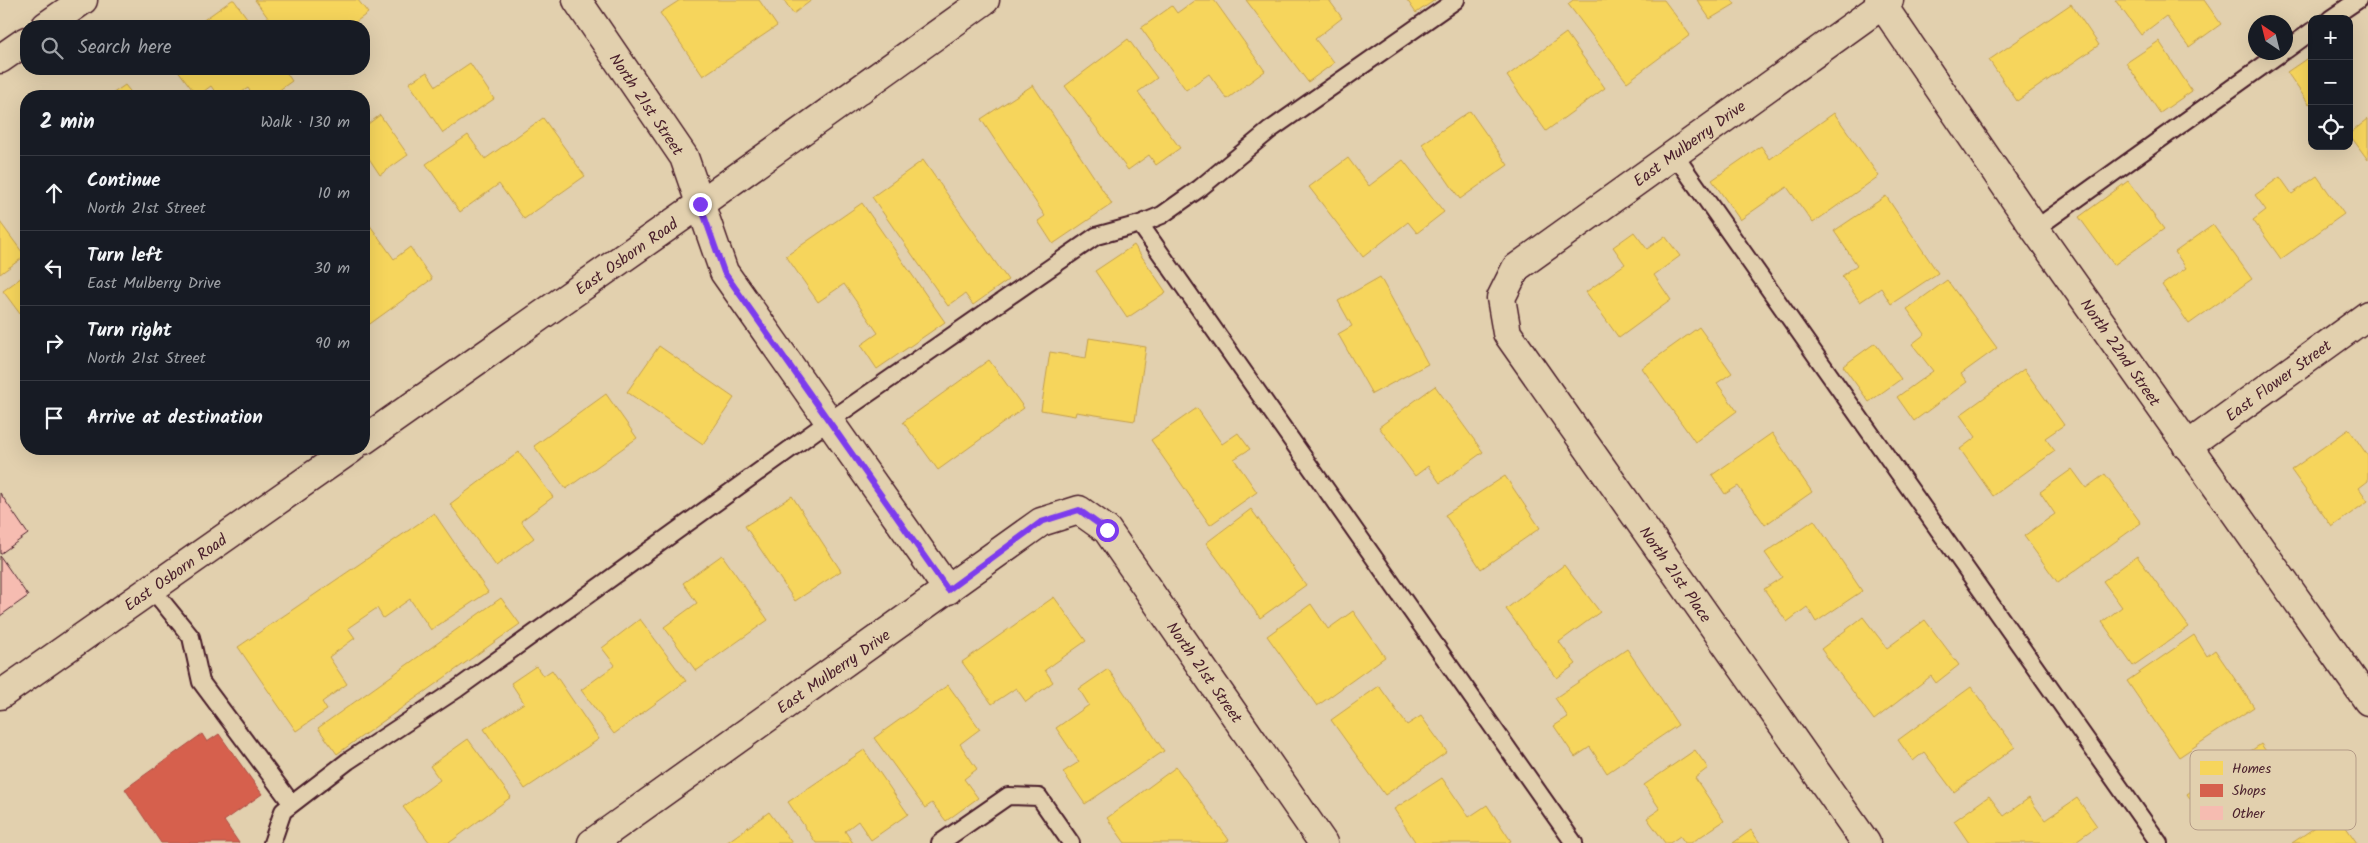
<!DOCTYPE html>
<html lang="en">
<head>
<meta charset="utf-8">
<style>
	:root { --surface:#171b24; --page:#20242c; --text:#f1f3f6; --muted:#9ea1a6; --line:#363941 }
	body { margin:0; font-family:Kalam,sans-serif; background:var(--page); color:var(--text) }
	.controls { position:absolute; right:15px; top:15px; display:grid; overflow:hidden; border-radius:10px; box-shadow:0 5px 20px #0002 }
	.controls button { width:45px; height:45px; display:grid; place-items:center; padding:0; border:0; border-bottom:1px solid var(--line); background:var(--surface); color:var(--text); font:25px sans-serif }
	.compass { position:absolute; left:2248px; top:15px; width:45px; height:45px; border-radius:50%; background:var(--surface); box-shadow:0 5px 20px #0002; rotate:325deg }
	.stop { position:absolute; width:15px; height:15px; margin:-11px; border:4px solid #7c3aed; border-radius:50%; background:#fff }
	.stop.end { background:#7c3aed; border-color:#fff; box-shadow:0 1px 5px #0008 }
	.list { margin:0; padding:0; list-style:none }
	h2 { display:flex; justify-content:space-between; align-items:center; height:65px; margin:0; padding:0 20px; font-size:21px }
	h2 small { font-size:16px; font-weight:400; color:var(--muted) }
	.list li { display:grid; grid-template-columns:32px 1fr auto; gap:15px; align-items:center; box-sizing:border-box; height:75px; padding:0 20px; border-top:1px solid var(--line) }
	.list b { display:block; font-size:19px; white-space:nowrap }
	.list p { margin:0; font-size:16px; white-space:nowrap; color:var(--muted) }
	.list em { font-size:16px; font-style:normal; color:var(--muted) }
	.icon { flex:none; width:28px; height:28px; fill:none; stroke:currentColor; stroke-width:2; stroke-linecap:round; stroke-linejoin:round }
	.map { position:relative; flex:none; width:2368px; height:843px; overflow:hidden }
	.search { position:absolute; background:var(--surface); box-shadow:0 5px 20px #0002; left:20px; top:20px; width:350px; height:55px; display:flex; align-items:center; gap:12px; box-sizing:border-box; padding:0 18px; border-radius:20px; color:var(--muted); font-size:19px }
	.panel { position:absolute; background:var(--surface); box-shadow:0 5px 20px #0002; left:20px; top:90px; width:350px; height:365px; border-radius:20px }
	.map>svg:first-child { display:block }
	.homes { fill:#f6d55c; stroke:#c29e4d }
	.shops { fill:#d6604d; stroke:#ac4c43 }
	.building { fill:#f6bcb1; stroke:#4a1f2b }
	.lines { fill:none; stroke-linecap:round; stroke-linejoin:round }
	.service-casing { stroke:#4a1f2b; stroke-width:20 }
	.minor-casing { stroke:#4a1f2b; stroke-width:31 }
	.tertiary-casing { stroke:#4a1f2b; stroke-width:31 }
	.secondary-casing { stroke:#4a1f2b; stroke-width:31 }
	.service { stroke:#e2d0ae; stroke-width:16 }
	.minor { stroke:#e2d0ae; stroke-width:28 }
	.tertiary { stroke:#e2d0ae; stroke-width:28 }
	.secondary { stroke:#e2d0ae; stroke-width:28 }
	.route { stroke:#7c3aed; stroke-width:6 }
	.labels { text-anchor:middle; stroke-width:5; stroke-linejoin:round; paint-order:stroke }
	.street-label { font-size:16px; fill:#4a1f2b; stroke:#e2d0ae }
	.key { fill:#e2d0ae; stroke:#b49b87; stroke-width:1 }
	.key-label { font-size:14px; fill:#4a1f2b }
</style>
</head>
<body>
<div class="map">
<svg width="2368" height="843" viewBox="0 0 2368 843">
	<rect width="100%" height="100%" fill="#e2d0ae"/>
	<filter id="ink" filterUnits="userSpaceOnUse"><feTurbulence type="fractalNoise" baseFrequency=".02" numOctaves="2"/><feDisplacementMap in="SourceGraphic" scale="10" xChannelSelector="R" yChannelSelector="G"/><feConvolveMatrix kernelMatrix="1 2 1 2 8 2 1 2 1" color-interpolation-filters="sRGB"/></filter>
	<g filter="url(#ink)">
		<path class="homes" d="M 232,0 L 234,0 L 253,26 L 195,26 Z
			M 255,0 L 358,0 L 368,13 L 350,26 L 274,26 Z
			M 680,0 L 759,0 L 777,26 L 703,76 L 660,13 Z
			M 784,0 L 812,0 L 793,14 Z
			M 1195,0 L 1214,0 L 1265,71 L 1227,99 L 1209,74 L 1186,90 L 1141,28 L 1172,6 L 1177,13 Z
			M 1246,0 L 1329,0 L 1342,18 L 1315,39 L 1334,63 L 1308,82 Z
			M 1407,0 L 1435,0 L 1416,13 Z
			M 1573,0 L 1664,0 L 1690,35 L 1627,82 L 1568,4 Z
			M 1697,0 L 1732,0 L 1735,4 L 1710,19 Z
			M 2115,0 L 2204,0 L 2221,24 L 2189,47 L 2166,16 L 2141,35 Z
			M 2071,4 L 2099,45 L 2017,101 L 1989,60 Z
			M 1566,33 L 1605,88 L 1546,131 L 1507,76 Z
			M 1128,39 L 1157,78 L 1138,92 L 1180,148 L 1156,165 L 1149,155 L 1128,170 L 1065,86 Z
			M 2159,41 L 2192,91 L 2160,113 L 2126,63 Z
			M 2312,55 L 2312,102 L 2309,104 L 2287,72 Z
			M 470,63 L 494,99 L 443,133 L 409,83 L 427,72 L 436,86 Z
			M 177,69 L 284,69 L 292,81 L 271,96 L 253,96 L 248,88 L 236,96 L 218,96 L 211,86 L 197,96 Z
			M 125,85 L 134,96 L 109,96 Z
			M 1033,85 L 1112,204 L 1053,244 L 1038,221 L 1045,216 L 981,119 Z
			M 1470,111 L 1508,165 L 1460,199 L 1422,144 Z
			M 1834,113 L 1879,176 L 1813,223 L 1787,187 L 1740,220 L 1712,180 L 1761,146 L 1770,159 Z
			M 380,115 L 408,155 L 380,175 L 364,151 L 364,127 Z
			M 543,118 L 585,176 L 524,219 L 499,184 L 460,212 L 426,164 L 468,135 L 485,159 Z
			M 2368,119 L 2368,160 L 2349,134 Z
			M 1348,158 L 1369,186 L 1403,160 L 1444,212 L 1417,233 L 1408,222 L 1363,257 L 1309,187 Z
			M 923,160 L 1008,280 L 973,305 L 965,294 L 948,306 L 872,197 Z
			M 2317,176 L 2344,214 L 2281,259 L 2253,220 L 2266,210 L 2255,195 L 2280,177 L 2292,194 Z
			M 2128,181 L 2164,229 L 2114,265 L 2079,217 Z
			M 1886,196 L 1938,273 L 1891,304 L 1881,288 L 1860,302 L 1842,276 L 1857,265 L 1834,231 Z
			M 862,203 L 945,322 L 877,369 L 861,345 L 878,333 L 844,284 L 818,302 L 786,256 Z
			M 364,217 L 394,259 L 410,247 L 432,279 L 367,326 L 364,321 Z
			M 0,222 L 25,256 L 0,274 Z
			M 2213,225 L 2252,279 L 2189,324 L 2162,285 L 2186,268 L 2175,252 Z
			M 1634,232 L 1647,249 L 1665,236 L 1680,256 L 1654,275 L 1671,300 L 1619,338 L 1586,292 L 1625,264 L 1613,247 Z
			M 1134,245 L 1166,292 L 1127,318 L 1095,271 Z
			M 26,274 L 26,322 L 3,291 Z
			M 1380,277 L 1428,364 L 1372,394 L 1338,334 L 1352,326 L 1338,301 Z
			M 1947,280 L 1997,348 L 1961,374 L 1967,382 L 1914,421 L 1897,397 L 1933,371 L 1912,344 L 1925,334 L 1907,309 Z
			M 1699,327 L 1732,373 L 1717,383 L 1737,411 L 1695,442 L 1642,368 Z
			M 1089,338 L 1146,347 L 1135,421 L 1076,412 L 1075,416 L 1041,410 L 1050,352 L 1086,358 Z
			M 1875,343 L 1901,379 L 1869,402 L 1843,366 Z
			M 659,346 L 734,398 L 703,444 L 627,392 Z
			M 989,360 L 1024,408 L 938,470 L 903,422 Z
			M 2024,369 L 2064,425 L 2045,438 L 2055,451 L 1993,496 L 1960,449 L 1976,437 L 1960,415 Z
			M 1435,386 L 1483,452 L 1440,483 L 1428,466 L 1415,476 L 1379,427 Z
			M 606,394 L 637,438 L 566,489 L 534,446 Z
			M 1197,408 L 1222,444 L 1238,433 L 1250,449 L 1234,459 L 1257,492 L 1210,525 L 1151,440 Z
			M 2349,429 L 2368,456 L 2368,481 L 2359,488 L 2368,501 L 2332,527 L 2291,470 Z
			M 1772,433 L 1812,492 L 1765,525 L 1738,486 L 1725,494 L 1712,475 Z
			M 519,452 L 553,497 L 521,521 L 534,538 L 496,566 L 450,504 Z
			M 2072,469 L 2086,488 L 2105,474 L 2141,523 L 2058,583 L 2024,536 L 2055,514 L 2040,492 Z
			M 1505,476 L 1540,528 L 1481,569 L 1445,515 Z
			M 792,496 L 841,571 L 795,601 L 745,526 Z
			M 1251,509 L 1306,585 L 1260,618 L 1206,543 Z
			M 434,513 L 488,592 L 431,630 L 410,599 L 383,618 L 377,608 L 348,628 L 355,638 L 329,657 L 347,684 L 322,702 L 327,710 L 296,731 L 238,647 Z
			M 1814,520 L 1862,591 L 1816,622 L 1807,607 L 1787,622 L 1764,589 L 1782,577 L 1765,553 Z
			M 722,555 L 768,620 L 696,671 L 664,627 L 697,603 L 683,583 Z
			M 2137,556 L 2189,627 L 2133,666 L 2102,622 L 2122,607 L 2103,581 Z
			M 1564,565 L 1600,612 L 1559,642 L 1576,664 L 1557,678 L 1506,609 Z
			M 1054,597 L 1086,641 L 1045,670 L 1053,682 L 1026,702 L 1016,688 L 992,704 L 962,662 Z
			M 501,598 L 520,624 L 337,754 L 318,728 Z
			M 1311,604 L 1328,629 L 1353,611 L 1385,657 L 1317,706 L 1267,636 Z
			M 1863,617 L 1887,648 L 1925,620 L 1959,665 L 1936,683 L 1931,676 L 1874,720 L 1821,649 Z
			M 640,619 L 686,681 L 614,734 L 581,690 L 615,665 L 602,648 Z
			M 2194,635 L 2207,656 L 2215,650 L 2254,707 L 2179,757 L 2127,681 Z
			M 1627,649 L 1678,725 L 1607,773 L 1590,747 L 1575,757 L 1554,726 L 1568,717 L 1555,698 Z
			M 536,666 L 543,676 L 552,670 L 599,739 L 525,789 L 484,729 L 524,703 L 511,683 Z
			M 1108,669 L 1164,751 L 1085,804 L 1063,772 L 1079,762 L 1056,728 L 1089,705 L 1079,689 Z
			M 948,685 L 980,729 L 960,744 L 977,769 L 964,779 L 978,798 L 946,821 L 932,803 L 925,808 L 874,738 Z
			M 1379,686 L 1407,725 L 1421,716 L 1447,752 L 1385,795 L 1331,720 Z
			M 1971,687 L 2015,747 L 1954,792 L 1924,752 L 1913,761 L 1898,740 Z
			M 468,739 L 511,797 L 449,843 L 430,843 L 403,807 L 440,780 L 430,766 Z
			M 2261,744 L 2296,795 L 2261,818 L 2243,792 L 2204,819 L 2187,794 Z
			M 864,750 L 908,814 L 871,840 L 858,821 L 845,831 L 853,843 L 816,843 L 788,802 Z
			M 1695,750 L 1708,768 L 1695,778 L 1724,821 L 1691,843 L 1685,843 L 1680,836 L 1670,843 L 1665,843 L 1647,818 L 1660,809 L 1644,785 Z
			M 1176,767 L 1229,840 L 1225,843 L 1125,843 L 1107,818 Z
			M 1442,778 L 1469,817 L 1487,805 L 1511,841 L 1507,843 L 1416,843 L 1394,809 Z
			M 1989,796 L 2004,816 L 2029,798 L 2045,820 L 2077,798 L 2097,826 L 2073,843 L 1969,843 L 1954,821 Z
			M 769,812 L 792,843 L 726,843 Z
			M 2336,813 L 2357,843 L 2292,843 Z
			M 1751,830 L 1760,843 L 1733,843 Z"/>
		<path class="shops" d="M 202,734 L 207,742 L 219,734 L 262,794 L 224,821 L 239,843 L 161,843 L 125,789 Z"/>
		<path class="building" d="M 0,493 L 28,534 L 0,554 Z
			M 0,556 L 28,596 L 0,616 Z"/>
		<g class="lines">
			<defs>
				<path id="service" d="M 2330,19 L 2358,0
					M 2286,50 L 2312,31
					M 1674,154 L 2159,843
					M 1140,224 L 1574,843
					M 2035,229 L 2282,52
					M 152,589 L 191,637 L 201,682 L 292,804
					M 272,843 L 283,811 L 348,761 L 457,689 L 829,421 L 1096,236 L 1140,224 L 1162,215 L 1200,188 L 1270,130 L 1456,0
					M 940,843 L 1008,796 L 1039,797 L 1071,843"/>
				<path id="minor" d="M 577,0 L 684,157 L 724,272 L 948,590
					M 46,26 L 83,0
					M 0,59 L 26,41
					M 2187,446 L 2368,315
					M 592,843 L 1041,522 L 1079,510 L 1107,530 L 1323,843
					M 1866,843 L 1507,333 L 1501,298 L 1516,268 L 1889,0"/>
				<path id="tertiary" d="M 1879,0 L 2035,229 L 2368,701"/>
				<path id="secondary" d="M 364,440 L 700,204 L 985,0
					M 0,695 L 351,449"/>
			</defs>
			<use href="#service" class="service-casing"/>
			<use href="#minor" class="minor-casing"/>
			<use href="#tertiary" class="tertiary-casing"/>
			<use href="#secondary" class="secondary-casing"/>
			<use href="#service" class="service"/>
			<use href="#minor" class="minor"/>
			<use href="#tertiary" class="tertiary"/>
			<use href="#secondary" class="secondary"/>
		</g>
	</g>
	<g class="lines" filter="url(#ink)">
		<path class="route" d="M 700,204 L 724,272 L 948,590 L 1041,522 L 1079,510 L 1107,530"/>
	</g>
	<g class="labels">
		<g class="street-label">
			<text transform="translate(647 104) rotate(56)" y="6">North 21st Street</text>
			<text transform="translate(1689 143) rotate(-36)" y="6">East Mulberry Drive</text>
			<text transform="translate(626 256) rotate(-35)" y="6">East Osborn Road</text>
			<text transform="translate(2121 352) rotate(55)" y="6">North 22nd Street</text>
			<text transform="translate(2278 380) rotate(-36)" y="6">East Flower Street</text>
			<text transform="translate(175 572) rotate(-35)" y="6">East Osborn Road</text>
			<text transform="translate(1676 574) rotate(55)" y="6">North 21st Place</text>
			<text transform="translate(833 671) rotate(-35)" y="6">East Mulberry Drive</text>
			<text transform="translate(1205 672) rotate(55)" y="6">North 21st Street</text>
		</g>
	</g>
	<rect x="2190" y="750" width="166" height="80" rx="8" class="key"/>
	<rect x="2200" y="761" width="23" height="14" fill="#f6d55c"/>
	<rect x="2200" y="784" width="23" height="13" fill="#d6604d"/>
	<rect x="2200" y="806" width="23" height="14" fill="#f6bcb1"/>
	<g class="key-label">
		<text x="2232" y="773">Homes</text>
		<text x="2232" y="795">Shops</text>
		<text x="2232" y="818">Other</text>
	</g>
</svg>
<div class="controls">
<button>+</button>
<button>−</button>
<button><svg class="icon" aria-label="locate" viewBox="0 0 24 24"><circle cx="12" cy="12" r="6"/><path d="M12 2v4M12 18v4M2 12h4M18 12h4"/></svg></button>
</div>
<svg class="compass" viewBox="-18 -18 36 36"><path d="M0-13l5 13h-10z" fill="#e53935"/><path d="M0 13l5-13h-10z" fill="#9ea1a6"/></svg>
<div class="stop" style="left:1107px;top:530px"></div>
<div class="stop end" style="left:700px;top:204px"></div>
<div class="search"><svg class="icon" aria-label="search" viewBox="0 0 24 24"><circle cx="10" cy="10" r="6"/><path d="M15 15l6 6"/></svg>Search here</div>
<section class="panel">
<h2>2 min<small>Walk · 130 m</small></h2>
<ul class="list">
<li><svg class="icon" aria-label="ahead" viewBox="0 0 24 24"><path d="M12 20V5M6 11l6-6 6 6"/></svg><div><b>Continue</b><p>North 21st Street</p></div><em>10 m</em></li>
<li><svg class="icon" aria-label="left" viewBox="0 0 24 24"><path d="M17 20v-9H6M10 6l-5 5 5 5"/></svg><div><b>Turn left</b><p>East Mulberry Drive</p></div><em>30 m</em></li>
<li><svg class="icon" aria-label="right" viewBox="0 0 24 24"><path d="M7 20v-9h11M14 6l5 5-5 5"/></svg><div><b>Turn right</b><p>North 21st Street</p></div><em>90 m</em></li>
<li><svg class="icon" aria-label="arrive" viewBox="0 0 24 24"><path d="M6 21V4h12l-3 4 3 4H6"/></svg><div><b>Arrive at destination</b></div></li>
</ul>
</section>
</div>
</body>
</html>
